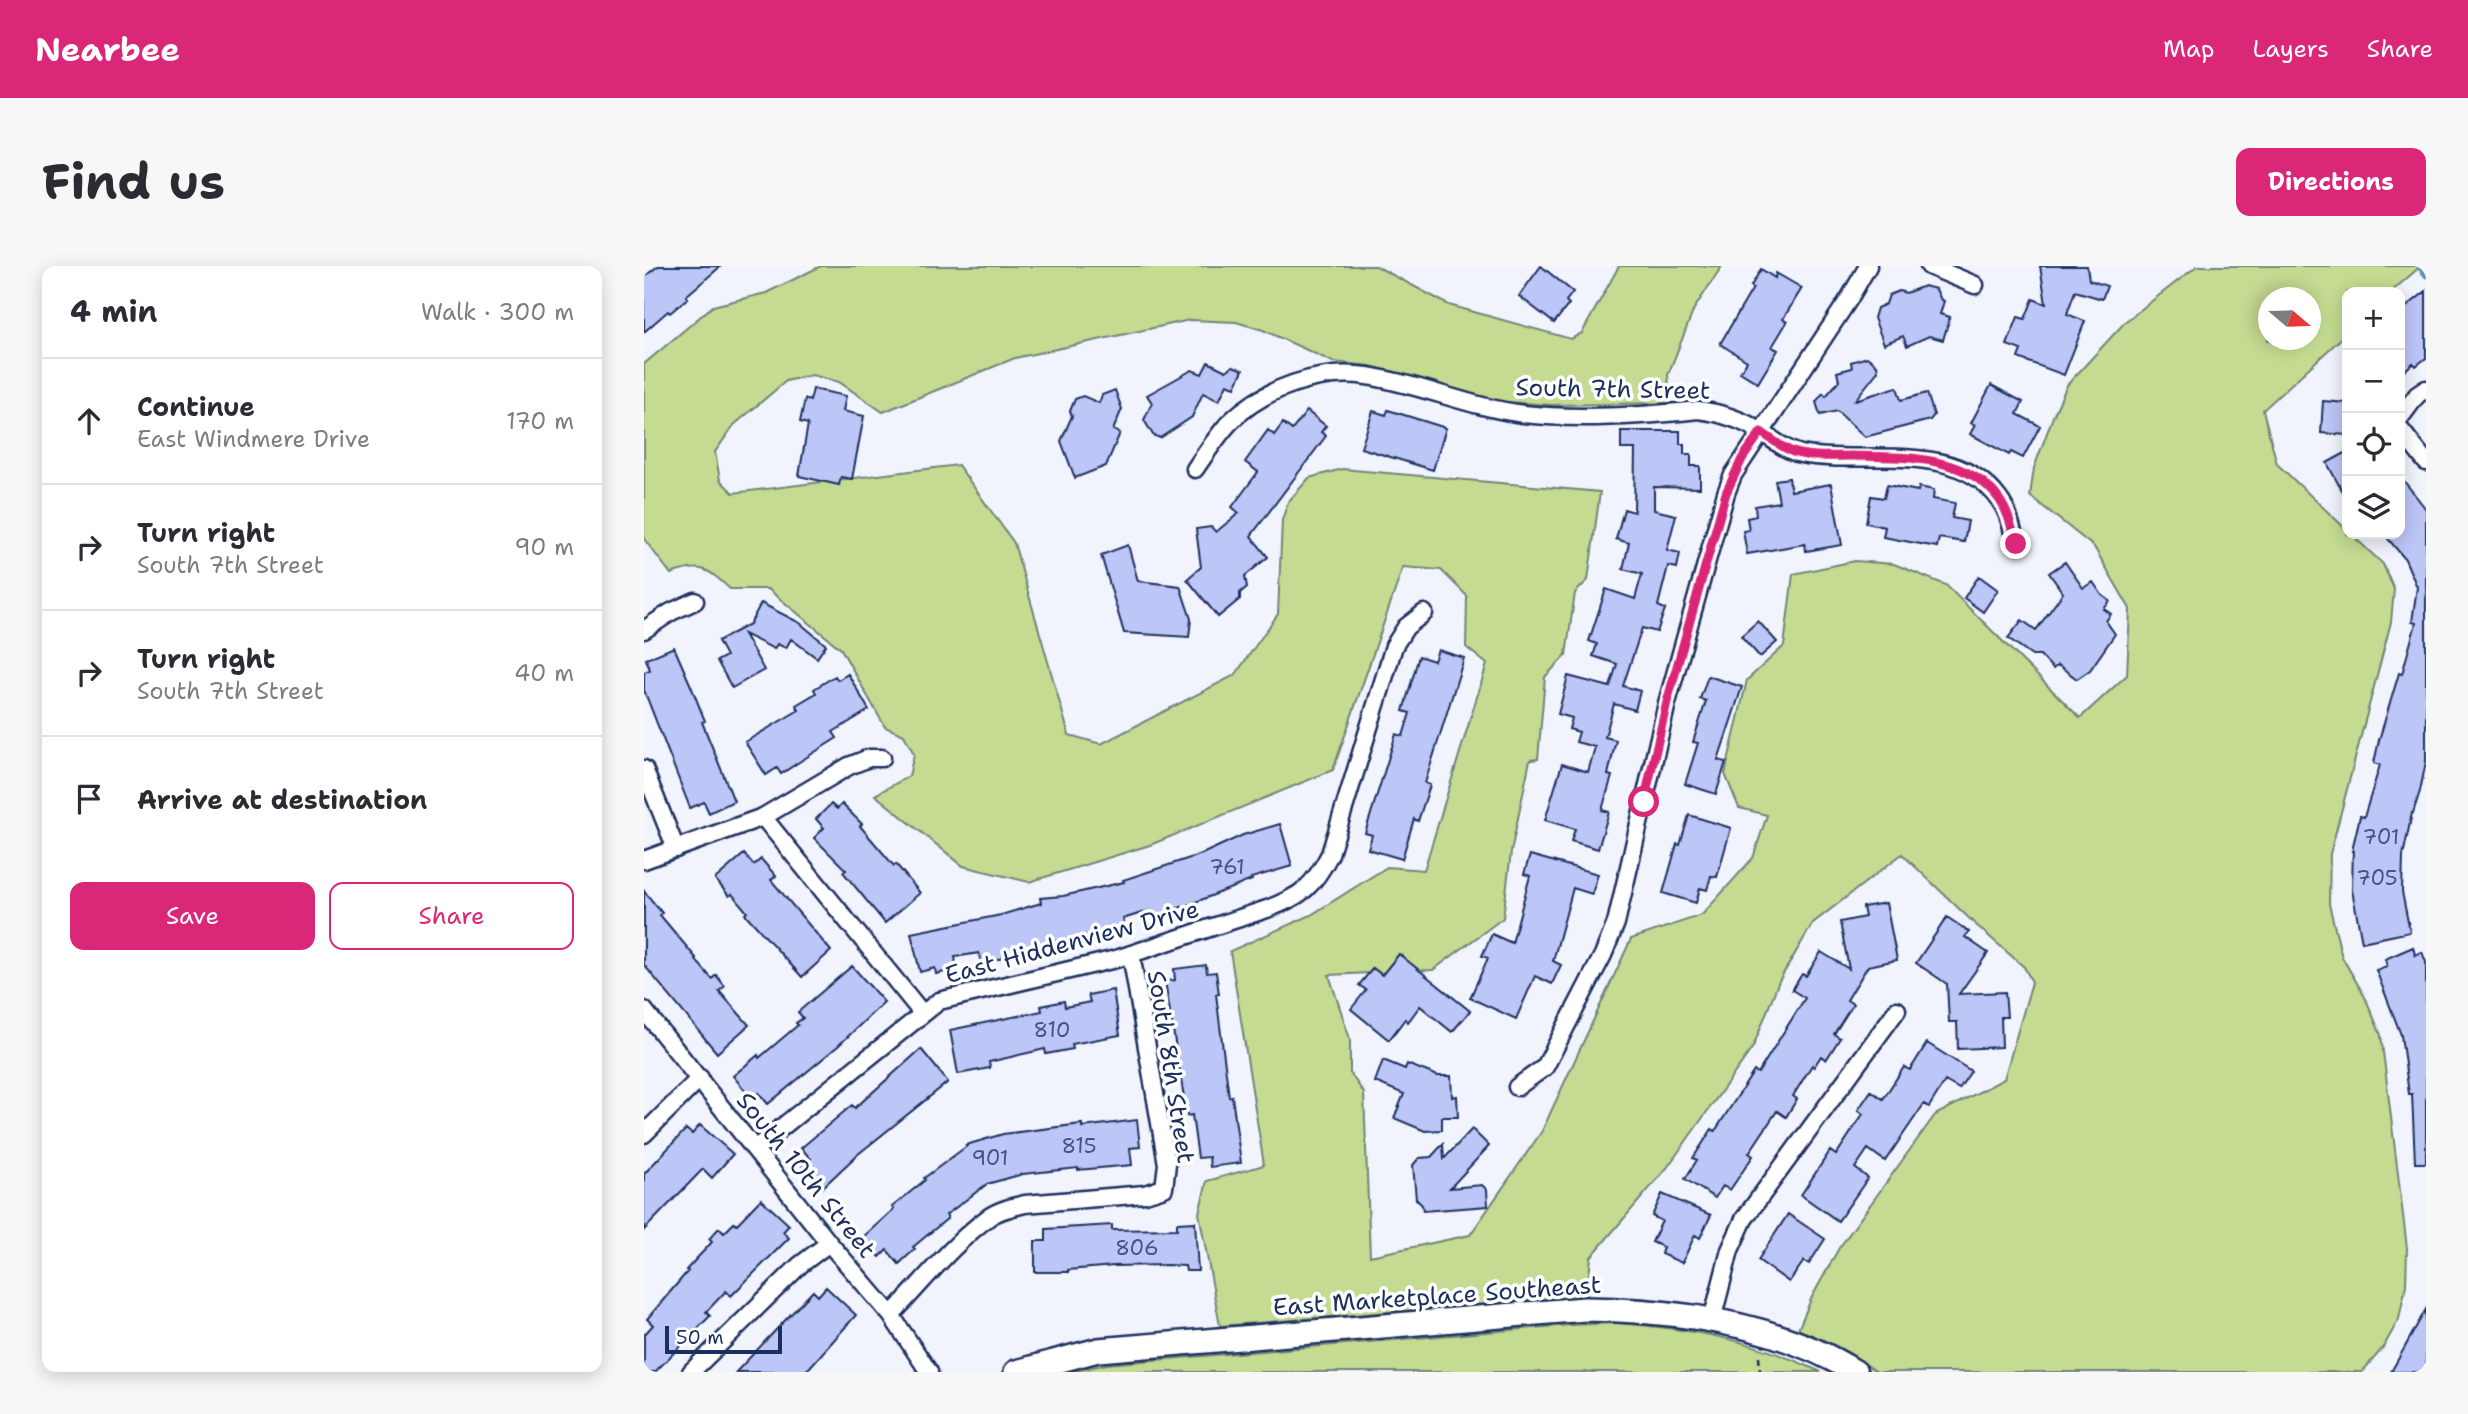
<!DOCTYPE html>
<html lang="en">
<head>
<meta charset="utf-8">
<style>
	:root { --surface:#fff; --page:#f7f7f7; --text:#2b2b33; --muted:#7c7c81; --line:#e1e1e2; --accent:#db2777 }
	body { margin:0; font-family:"Shantell Sans",sans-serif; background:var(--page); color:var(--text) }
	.controls { position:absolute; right:21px; top:21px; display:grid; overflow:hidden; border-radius:14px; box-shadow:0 4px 18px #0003 }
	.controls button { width:63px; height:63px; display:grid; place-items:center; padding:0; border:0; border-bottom:2px solid var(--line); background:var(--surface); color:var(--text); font:35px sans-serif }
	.compass { position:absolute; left:1614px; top:21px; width:63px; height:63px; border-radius:50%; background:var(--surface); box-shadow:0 4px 18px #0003; rotate:109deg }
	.scale { position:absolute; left:21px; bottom:18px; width:117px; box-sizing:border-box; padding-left:7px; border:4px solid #1b2f5e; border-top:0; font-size:19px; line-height:24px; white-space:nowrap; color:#1b2f5e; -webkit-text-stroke:5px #fff; paint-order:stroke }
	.stop { position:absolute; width:21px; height:21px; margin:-16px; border:5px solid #db2777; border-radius:50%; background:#fff }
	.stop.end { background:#db2777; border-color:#fff; box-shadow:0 2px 7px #0008 }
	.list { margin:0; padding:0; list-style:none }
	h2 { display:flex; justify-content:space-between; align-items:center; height:91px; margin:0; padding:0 28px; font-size:30px }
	h2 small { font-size:23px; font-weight:400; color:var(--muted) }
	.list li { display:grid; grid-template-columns:46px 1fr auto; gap:21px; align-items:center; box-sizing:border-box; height:126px; padding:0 28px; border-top:2px solid var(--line) }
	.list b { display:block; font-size:26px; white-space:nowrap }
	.list p { margin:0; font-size:23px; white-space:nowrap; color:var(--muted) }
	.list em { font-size:23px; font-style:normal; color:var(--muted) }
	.actions { display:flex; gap:14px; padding:21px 28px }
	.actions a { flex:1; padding:16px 0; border:2px solid var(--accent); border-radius:14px; text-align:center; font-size:24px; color:var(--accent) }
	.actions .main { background:var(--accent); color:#fff }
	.icon { flex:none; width:38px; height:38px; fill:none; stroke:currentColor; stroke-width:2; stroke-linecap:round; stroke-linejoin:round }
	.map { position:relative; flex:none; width:1782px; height:1106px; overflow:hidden; border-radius:14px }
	header { display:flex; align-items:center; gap:42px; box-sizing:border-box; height:98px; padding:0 35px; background:var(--accent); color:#fff }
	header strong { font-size:33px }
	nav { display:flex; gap:38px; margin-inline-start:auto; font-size:24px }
	.intro { display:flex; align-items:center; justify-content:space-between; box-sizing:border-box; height:168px; padding:0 42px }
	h1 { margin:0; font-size:49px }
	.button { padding:18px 32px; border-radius:14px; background:var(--accent); color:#fff; font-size:24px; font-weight:700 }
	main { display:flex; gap:42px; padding:0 42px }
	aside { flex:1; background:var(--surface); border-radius:14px; box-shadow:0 4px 18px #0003 }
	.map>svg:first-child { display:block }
	.green { fill:#c4db91; stroke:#708578; stroke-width:2; fill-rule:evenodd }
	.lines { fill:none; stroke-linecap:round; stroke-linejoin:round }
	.stream { stroke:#5f93b4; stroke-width:4.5 }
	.building { fill:#bcc6f7; stroke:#1b2f5e; stroke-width:2 }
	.street-casing { stroke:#1b2f5e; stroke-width:21 }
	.secondary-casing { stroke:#1b2f5e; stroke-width:28 }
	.path { stroke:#1b2f5e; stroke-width:2.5; stroke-dasharray:7 5; stroke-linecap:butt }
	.street { stroke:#fff; stroke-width:16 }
	.secondary { stroke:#fff; stroke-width:23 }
	.route { stroke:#db2777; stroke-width:9 }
	.labels { text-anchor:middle; stroke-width:7; stroke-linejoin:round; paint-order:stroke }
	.number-label { font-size:21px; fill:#435584 }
	.street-label { font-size:24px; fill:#1b2f5e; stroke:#fff }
</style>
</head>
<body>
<header>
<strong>Nearbee</strong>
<nav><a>Map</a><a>Layers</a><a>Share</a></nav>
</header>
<div class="intro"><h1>Find us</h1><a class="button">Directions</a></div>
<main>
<aside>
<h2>4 min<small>Walk · 300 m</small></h2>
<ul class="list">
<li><svg class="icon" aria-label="ahead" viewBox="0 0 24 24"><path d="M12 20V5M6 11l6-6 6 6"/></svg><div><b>Continue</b><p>East Windmere Drive</p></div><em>170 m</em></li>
<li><svg class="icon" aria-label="right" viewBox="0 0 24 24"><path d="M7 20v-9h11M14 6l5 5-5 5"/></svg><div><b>Turn right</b><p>South 7th Street</p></div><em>90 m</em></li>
<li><svg class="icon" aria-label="right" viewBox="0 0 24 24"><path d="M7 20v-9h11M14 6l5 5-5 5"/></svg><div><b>Turn right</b><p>South 7th Street</p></div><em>40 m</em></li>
<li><svg class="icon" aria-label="arrive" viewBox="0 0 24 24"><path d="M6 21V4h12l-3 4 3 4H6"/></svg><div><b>Arrive at destination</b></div></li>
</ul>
<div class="actions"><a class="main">Save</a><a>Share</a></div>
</aside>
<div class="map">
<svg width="1782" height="1106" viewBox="0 0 1782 1106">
	<rect width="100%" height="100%" fill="#f2f4fd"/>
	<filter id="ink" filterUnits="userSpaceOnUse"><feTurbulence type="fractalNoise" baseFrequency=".0143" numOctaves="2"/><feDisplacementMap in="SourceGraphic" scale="14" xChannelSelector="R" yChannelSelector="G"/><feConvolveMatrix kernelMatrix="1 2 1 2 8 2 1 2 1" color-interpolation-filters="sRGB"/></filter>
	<g filter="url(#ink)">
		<path class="green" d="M 177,0 L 732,0 L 805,39 L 927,73 L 938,67 L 975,0 L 1078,0 L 1050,43 L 1024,109 L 1026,137 L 907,139 L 848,135 L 727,100 L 689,96 L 619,64 L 592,56 L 546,54 L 371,92 L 239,146 L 195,116 L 168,109 L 142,115 L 90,159 L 71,186 L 76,214 L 89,227 L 314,199 L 370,277 L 425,469 L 457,478 L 591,409 L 634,348 L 638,254 L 644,236 L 665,212 L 698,203 L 956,226 L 944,314 L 931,327 L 922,389 L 901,411 L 894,493 L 886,494 L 867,586 L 859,652 L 789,704 L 685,709 L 706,773 L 706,807 L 720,827 L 726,990 L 826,969 L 898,865 L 987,673 L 1058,649 L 1109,592 L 1123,549 L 1095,542 L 1081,508 L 1103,414 L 1140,380 L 1149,308 L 1211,295 L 1250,298 L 1302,319 L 1436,452 L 1483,409 L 1486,343 L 1450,281 L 1386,230 L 1390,202 L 1410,148 L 1423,119 L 1482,55 L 1553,0 L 1777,0 L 1747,26 L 1703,26 L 1703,67 L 1619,144 L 1633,198 L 1703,264 L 1703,268 L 1707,268 L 1739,298 L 1750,323 L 1747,356 L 1686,588 L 1685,638 L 1698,691 L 1721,731 L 1737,769 L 1763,982 L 1762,1019 L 1755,1053 L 1739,1082 L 1718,1106 L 1233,1106 L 1218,1096 L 1153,1066 L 1168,1031 L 1195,982 L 1291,849 L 1360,813 L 1388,716 L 1380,701 L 1331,658 L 1258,588 L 1169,657 L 1135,715 L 1109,781 L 1023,902 L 947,991 L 943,1030 L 576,1060 L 555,947 L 563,915 L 620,899 L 586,685 L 667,649 L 743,601 L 780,604 L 843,398 L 822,381 L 823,330 L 797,304 L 759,301 L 689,504 L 506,579 L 385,616 L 319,600 L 231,529 L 265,510 L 270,488 L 260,469 L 241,461 L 197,383 L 124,323 L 86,323 C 63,302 57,297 27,308 L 0,273 L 0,98 L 69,40 L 122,27 ZM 1624,32 L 1666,32 L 1666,74 L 1624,74 Z
			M 973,1057 C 1049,1063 1107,1073 1177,1106 L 425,1106 L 463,1098 L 926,1059 Z"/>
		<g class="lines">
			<path class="stream" d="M 1774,0 L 1782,10"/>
		</g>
		<path class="building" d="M 14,0 L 77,0 L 42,30 L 44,32 L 26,47 L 24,45 L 0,66 L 0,11 Z
			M 897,0 L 929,26 L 922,35 L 925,38 L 910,57 L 875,30 Z
			M 1396,0 L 1443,0 L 1445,14 L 1463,20 L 1458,33 L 1431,25 L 1423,48 L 1441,55 L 1420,109 L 1374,92 L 1377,84 L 1363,79 L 1374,51 L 1381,53 L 1389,33 L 1402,38 Z
			M 1117,3 L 1131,12 L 1132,7 L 1158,22 L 1139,53 L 1143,56 L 1128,81 L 1134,84 L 1114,117 L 1096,106 L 1103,95 L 1076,78 L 1109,22 L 1107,20 Z
			M 1280,20 L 1292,23 L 1297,34 L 1300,35 L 1296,48 L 1306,51 L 1299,74 L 1285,70 L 1263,80 L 1259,70 L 1240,78 L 1230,52 L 1233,42 L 1242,38 L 1245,29 L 1255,25 L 1262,27 Z
			M 1782,25 L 1782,92 L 1772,100 L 1769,97 L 1756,109 L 1756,46 Z
			M 1223,91 L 1233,99 L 1234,105 L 1211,134 L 1253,121 L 1257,134 L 1283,127 L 1290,149 L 1286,154 L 1221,171 L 1193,145 L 1176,149 L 1172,136 L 1179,127 L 1182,130 L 1195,115 L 1193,106 L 1208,102 L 1207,96 Z
			M 564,96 L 582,105 L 589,100 L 599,104 L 591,121 L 583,118 L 575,135 L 559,127 L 548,151 L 516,172 L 509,169 L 500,154 L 508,137 L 503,129 L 548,104 L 558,108 Z
			M 1347,119 L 1379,136 L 1373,148 L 1396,160 L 1379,192 L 1367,186 L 1365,189 L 1326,168 L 1331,159 L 1327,157 Z
			M 169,123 L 202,130 L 199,145 L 220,150 L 208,213 L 197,211 L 195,219 L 155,210 L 164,158 L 156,156 L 161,133 L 166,135 Z
			M 471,124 L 478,143 L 469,164 L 476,167 L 462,200 L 431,212 L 417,175 L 428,150 L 426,145 L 431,133 L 439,130 L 455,137 L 458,129 Z
			M 1679,135 L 1703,137 L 1703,169 L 1677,167 Z
			M 744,144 L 802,162 L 789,204 L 717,182 L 729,145 L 742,149 Z
			M 663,145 L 682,160 L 677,166 L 682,170 L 607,270 L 624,291 L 601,310 L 603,321 L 596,327 L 596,333 L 574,351 L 543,313 L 557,301 L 552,263 L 567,261 L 572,266 L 595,247 L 588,241 L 614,206 L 601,196 L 624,164 L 630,169 L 639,157 L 648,164 Z
			M 977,165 L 1036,165 L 1036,178 L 1040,178 L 1040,188 L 1047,188 L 1047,200 L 1056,200 L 1056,222 L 1010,221 L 1010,244 L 1032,249 L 1023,284 L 1036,287 L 1033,302 L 1024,300 L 1014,340 L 1021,343 L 1013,366 L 998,362 L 979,420 L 996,425 L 991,444 L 970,438 L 961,471 L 972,474 L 964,509 L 968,510 L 958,544 L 965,546 L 954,583 L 927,575 L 931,563 L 901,554 L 918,498 L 944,506 L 951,481 L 932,476 L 935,466 L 925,463 L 928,452 L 914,448 L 924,410 L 966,421 L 973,398 L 949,390 L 953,378 L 945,375 L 962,323 L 991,333 L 998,308 L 979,303 L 985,277 L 972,273 L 980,243 L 990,246 L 991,183 L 977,183 Z
			M 1703,186 L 1703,234 L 1683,197 Z
			M 1756,210 L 1782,243 L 1782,496 L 1776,525 L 1769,547 L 1768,547 L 1759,590 L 1758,626 L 1766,666 L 1718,676 L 1708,624 L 1709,580 L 1716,550 L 1720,551 L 1736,499 L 1730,497 L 1735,474 L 1755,407 L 1758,408 L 1772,357 L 1768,356 L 1773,321 L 1761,293 L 1740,268 L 1756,268 Z
			M 1145,212 L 1147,225 L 1187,218 L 1198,279 L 1162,285 L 1161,278 L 1103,288 L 1099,265 L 1105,264 L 1103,252 L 1112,250 L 1111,240 L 1135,236 L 1131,214 Z
			M 1243,219 L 1274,225 L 1275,221 L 1290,224 L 1289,233 L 1311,237 L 1308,252 L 1324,255 L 1320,276 L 1295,272 L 1293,281 L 1239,271 L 1241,261 L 1222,257 L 1227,230 L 1240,232 Z
			M 484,279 L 494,315 L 536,320 L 547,353 L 545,371 L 480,367 L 457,289 Z
			M 1421,296 L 1439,322 L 1449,316 L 1458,329 L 1466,335 L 1460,343 L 1467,348 L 1462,355 L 1471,368 L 1446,404 L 1433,413 L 1414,399 L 1409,403 L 1396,389 L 1388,389 L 1364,372 L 1378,354 L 1392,364 L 1419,327 L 1405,307 Z
			M 1335,310 L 1354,324 L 1339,346 L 1320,332 Z
			M 117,337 L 156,357 L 182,379 L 173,392 L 147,373 L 142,382 L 133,378 L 130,383 L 100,368 L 120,404 L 88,422 L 73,395 L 82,390 L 74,375 L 106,358 Z
			M 1114,355 L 1133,376 L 1116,391 L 1097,370 Z
			M 30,381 L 47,420 L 61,455 L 58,456 L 90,535 L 65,547 L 60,536 L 46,542 L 0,424 L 0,406 L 6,404 L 2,393 Z
			M 794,384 L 820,392 L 781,517 L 786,519 L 774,555 L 770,553 L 758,593 L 724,583 L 728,569 L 721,567 L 752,468 L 759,470 L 766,447 L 759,445 L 775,390 L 790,395 Z
			M 204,408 L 225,444 L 189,466 L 193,472 L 152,498 L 137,508 L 133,502 L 122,509 L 101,476 L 155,444 L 152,439 L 172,427 L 170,423 L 191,410 L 194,414 Z
			M 1064,410 L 1098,421 L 1074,494 L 1082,496 L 1072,528 L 1041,518 L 1054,477 L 1049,476 L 1062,435 L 1056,433 Z
			M 187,538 L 193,543 L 198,538 L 218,558 L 216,560 L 250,600 L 252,598 L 276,627 L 241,657 L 199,606 L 202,604 L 170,572 L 180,562 L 172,553 Z
			M 1045,549 L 1087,562 L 1073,611 L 1067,610 L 1063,624 L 1056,622 L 1052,637 L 1019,627 L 1033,578 L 1036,579 Z
			M 636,558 L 648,600 L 607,612 L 608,614 L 544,639 L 506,651 L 504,645 L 479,653 L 481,660 L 441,671 L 398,678 L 399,681 L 360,692 L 337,696 L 335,687 L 311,691 L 313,703 L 292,708 L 291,702 L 276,706 L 267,667 L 357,649 L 397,637 L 396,632 L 419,630 L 480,616 L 479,614 L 558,588 L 599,569 Z
			M 100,588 L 110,599 L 117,593 L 132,610 L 127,614 L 187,685 L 158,711 L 101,648 L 103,646 L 88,628 L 85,630 L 71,613 Z
			M 886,589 L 954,608 L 948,628 L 929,622 L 909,695 L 917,699 L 908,718 L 891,710 L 872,753 L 826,732 L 844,692 L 838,690 L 848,668 L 868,677 L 886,610 L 880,608 Z
			M 0,625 L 18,647 L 16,649 L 52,692 L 51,693 L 68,713 L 72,709 L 81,720 L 75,725 L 105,759 L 73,787 L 0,699 Z
			M 1242,637 L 1253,694 L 1224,700 L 1203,734 L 1209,738 L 1190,768 L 1196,772 L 1182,794 L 1177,790 L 1170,801 L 1168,799 L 1149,830 L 1153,833 L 1142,851 L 1133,845 L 1105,887 L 1109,890 L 1086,924 L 1079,920 L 1071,932 L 1041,913 L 1053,894 L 1049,892 L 1068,863 L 1071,865 L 1110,805 L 1114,807 L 1161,732 L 1148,724 L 1158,708 L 1162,710 L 1177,686 L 1205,703 L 1196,656 L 1221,651 L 1219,641 Z
			M 1303,651 L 1325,666 L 1321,671 L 1344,687 L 1315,728 L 1361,726 L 1363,751 L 1357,751 L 1358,781 L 1314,783 L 1313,756 L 1305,756 L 1303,718 L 1272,697 Z
			M 1769,681 L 1771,689 L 1778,686 L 1782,696 L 1782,897 L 1771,897 L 1768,828 L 1765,828 L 1757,769 L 1732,704 L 1743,700 L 1741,693 Z
			M 755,688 L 826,745 L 808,766 L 776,740 L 764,756 L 761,753 L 745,774 L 707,743 L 722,724 L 715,719 L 729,702 L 738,709 Z
			M 562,699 L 563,707 L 572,706 L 575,728 L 572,728 L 585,831 L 588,830 L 597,897 L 566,901 L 565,891 L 554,892 L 548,849 L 543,850 L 521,715 L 531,714 L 530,703 Z
			M 208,700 L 240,736 L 194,780 L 124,838 L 115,827 L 108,833 L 89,810 L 114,789 L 115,792 L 154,759 L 152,757 L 159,752 L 154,746 Z
			M 469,724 L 476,769 L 428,778 L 429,783 L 402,788 L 401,783 L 345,796 L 346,802 L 314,808 L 306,764 L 398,745 L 397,740 L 420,735 L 421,741 L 446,736 L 444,729 Z
			M 1283,777 L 1327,805 L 1315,823 L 1301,815 L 1285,841 L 1280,838 L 1241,895 L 1224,883 L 1211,902 L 1224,912 L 1194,955 L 1157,929 L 1186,885 L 1192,889 L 1219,848 L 1214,844 L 1227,825 L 1239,833 L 1260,801 L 1266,804 Z
			M 277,783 L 304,816 L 213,889 L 178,922 L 158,901 L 167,893 L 157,882 L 208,839 L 211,842 Z
			M 739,794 L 761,803 L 763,798 L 794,810 L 807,810 L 808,831 L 813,830 L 814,851 L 798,851 L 798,864 L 781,865 L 750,852 L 760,828 L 731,816 Z
			M 493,854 L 496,881 L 486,882 L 488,899 L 434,904 L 434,902 L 379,908 L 343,918 L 302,949 L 304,952 L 269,981 L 271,983 L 255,998 L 243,984 L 236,991 L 219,971 L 250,943 L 248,941 L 281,914 L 280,912 L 323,880 L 322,879 L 359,868 L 438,858 L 438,861 Z
			M 56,859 L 89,888 L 68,912 L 59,903 L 0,964 L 0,908 L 42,863 L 48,868 Z
			M 828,863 L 845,880 L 806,922 L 838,919 L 843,924 L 844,940 L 779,945 L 778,939 L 772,933 L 769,899 L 775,892 L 787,891 L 799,878 L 800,893 Z
			M 1018,928 L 1067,949 L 1056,972 L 1051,969 L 1038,997 L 1017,988 L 1019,981 L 1008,976 L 1018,955 L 1008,950 Z
			M 117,933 L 145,959 L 139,966 L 145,972 L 87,1030 L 82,1025 L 62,1046 L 66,1050 L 11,1106 L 0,1106 L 0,1069 L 9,1059 L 3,1053 L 44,1005 L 42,1004 L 68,976 L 65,973 L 75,962 L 80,967 L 90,957 L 92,959 Z
			M 1144,948 L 1181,973 L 1165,998 L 1160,995 L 1145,1016 L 1114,994 Z
			M 551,956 L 554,1005 L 542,1005 L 541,1000 L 524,999 L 470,1000 L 424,1004 L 424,1006 L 391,1006 L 391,975 L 402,975 L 402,963 L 468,959 L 468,964 L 533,963 L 533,957 Z
			M 182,1021 L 212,1049 L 166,1101 L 160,1106 L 92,1106 L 169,1025 L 174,1030 Z
			M 1782,1043 L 1782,1106 L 1747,1106 Z"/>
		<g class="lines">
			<defs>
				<path id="street" d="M 1285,0 L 1331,19
					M 1756,152 L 1773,129 L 1782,123
					M 1756,163 L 1782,196
					M 551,203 C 562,187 573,170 586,156 C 620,122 676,103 723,110 C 776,118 825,141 879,148 C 934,154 999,150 1054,144 C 1079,147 1099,154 1119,167 C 1131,175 1143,185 1157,188 C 1219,200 1311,172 1355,233 C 1365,246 1368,263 1372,278
					M 0,364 L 27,346 L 51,335
					M 0,503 L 32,583
					M 119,551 L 278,747
					M 0,594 L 119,551 L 205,500 L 225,492 L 238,492
					M 0,744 L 185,977 L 247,1049 L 285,1106
					M 873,821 L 901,801 L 959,689 L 972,657 L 1023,437 L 1082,227 L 1089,209 L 1205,33 L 1224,0
					M 0,868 L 56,812
					M 112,882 L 295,735 L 472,693 L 623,643 C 658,630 669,621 686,588 L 750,380 L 762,361 L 780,347
					M 247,1049 C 278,1017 308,978 345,951 C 355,944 368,941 381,938 L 501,928 L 520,922 L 523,898 L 487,688
					M 1068,1054 L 1086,984 L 1100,953 L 1253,744
					M 47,1106 L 156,999 L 185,977"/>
				<path id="secondary" d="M 372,1106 L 454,1084 L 941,1043 C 1031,1044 1134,1057 1211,1106"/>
			</defs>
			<use href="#street" class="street-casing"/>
			<use href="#secondary" class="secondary-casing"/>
			<path class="path" d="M 1115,1090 L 1116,1106"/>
			<use href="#street" class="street"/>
			<use href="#secondary" class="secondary"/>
		</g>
	</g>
	<g class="lines" filter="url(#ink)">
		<path class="route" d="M 1000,536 L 1023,436 L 1082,227 L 1098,193 L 1117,166 C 1127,173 1137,181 1149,186 C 1167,192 1188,190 1207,190 C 1256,191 1323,188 1355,233 C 1365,247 1368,263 1372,278"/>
	</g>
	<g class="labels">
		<g class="number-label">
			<text x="1737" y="578">701</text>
			<text x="583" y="608">761</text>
			<text x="1733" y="619">705</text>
			<text x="408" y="771">810</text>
			<text x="435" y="887">815</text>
			<text x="346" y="899">901</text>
			<text x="493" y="989">806</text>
		</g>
		<g class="street-label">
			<text transform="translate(969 123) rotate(1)" y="8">South 7th Street</text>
			<text transform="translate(428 676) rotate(-15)" y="8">East Hiddenview Drive</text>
			<text transform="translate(527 801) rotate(81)" y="8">South 8th Street</text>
			<text transform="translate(162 909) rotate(51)" y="8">South 10th Street</text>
			<text transform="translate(793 1030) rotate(-4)" y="8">East Marketplace Southeast</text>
		</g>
	</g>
</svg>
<div class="controls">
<button>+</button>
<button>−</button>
<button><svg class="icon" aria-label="locate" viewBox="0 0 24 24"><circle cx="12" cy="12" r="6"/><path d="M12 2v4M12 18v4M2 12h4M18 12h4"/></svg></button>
<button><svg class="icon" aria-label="layers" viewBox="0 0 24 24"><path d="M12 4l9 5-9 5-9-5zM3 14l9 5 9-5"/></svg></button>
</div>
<svg class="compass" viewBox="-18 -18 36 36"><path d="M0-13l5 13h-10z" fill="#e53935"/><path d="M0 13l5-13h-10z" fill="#7c7c81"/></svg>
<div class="scale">50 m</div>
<div class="stop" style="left:1000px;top:536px"></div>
<div class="stop end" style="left:1372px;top:278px"></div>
</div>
</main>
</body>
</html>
